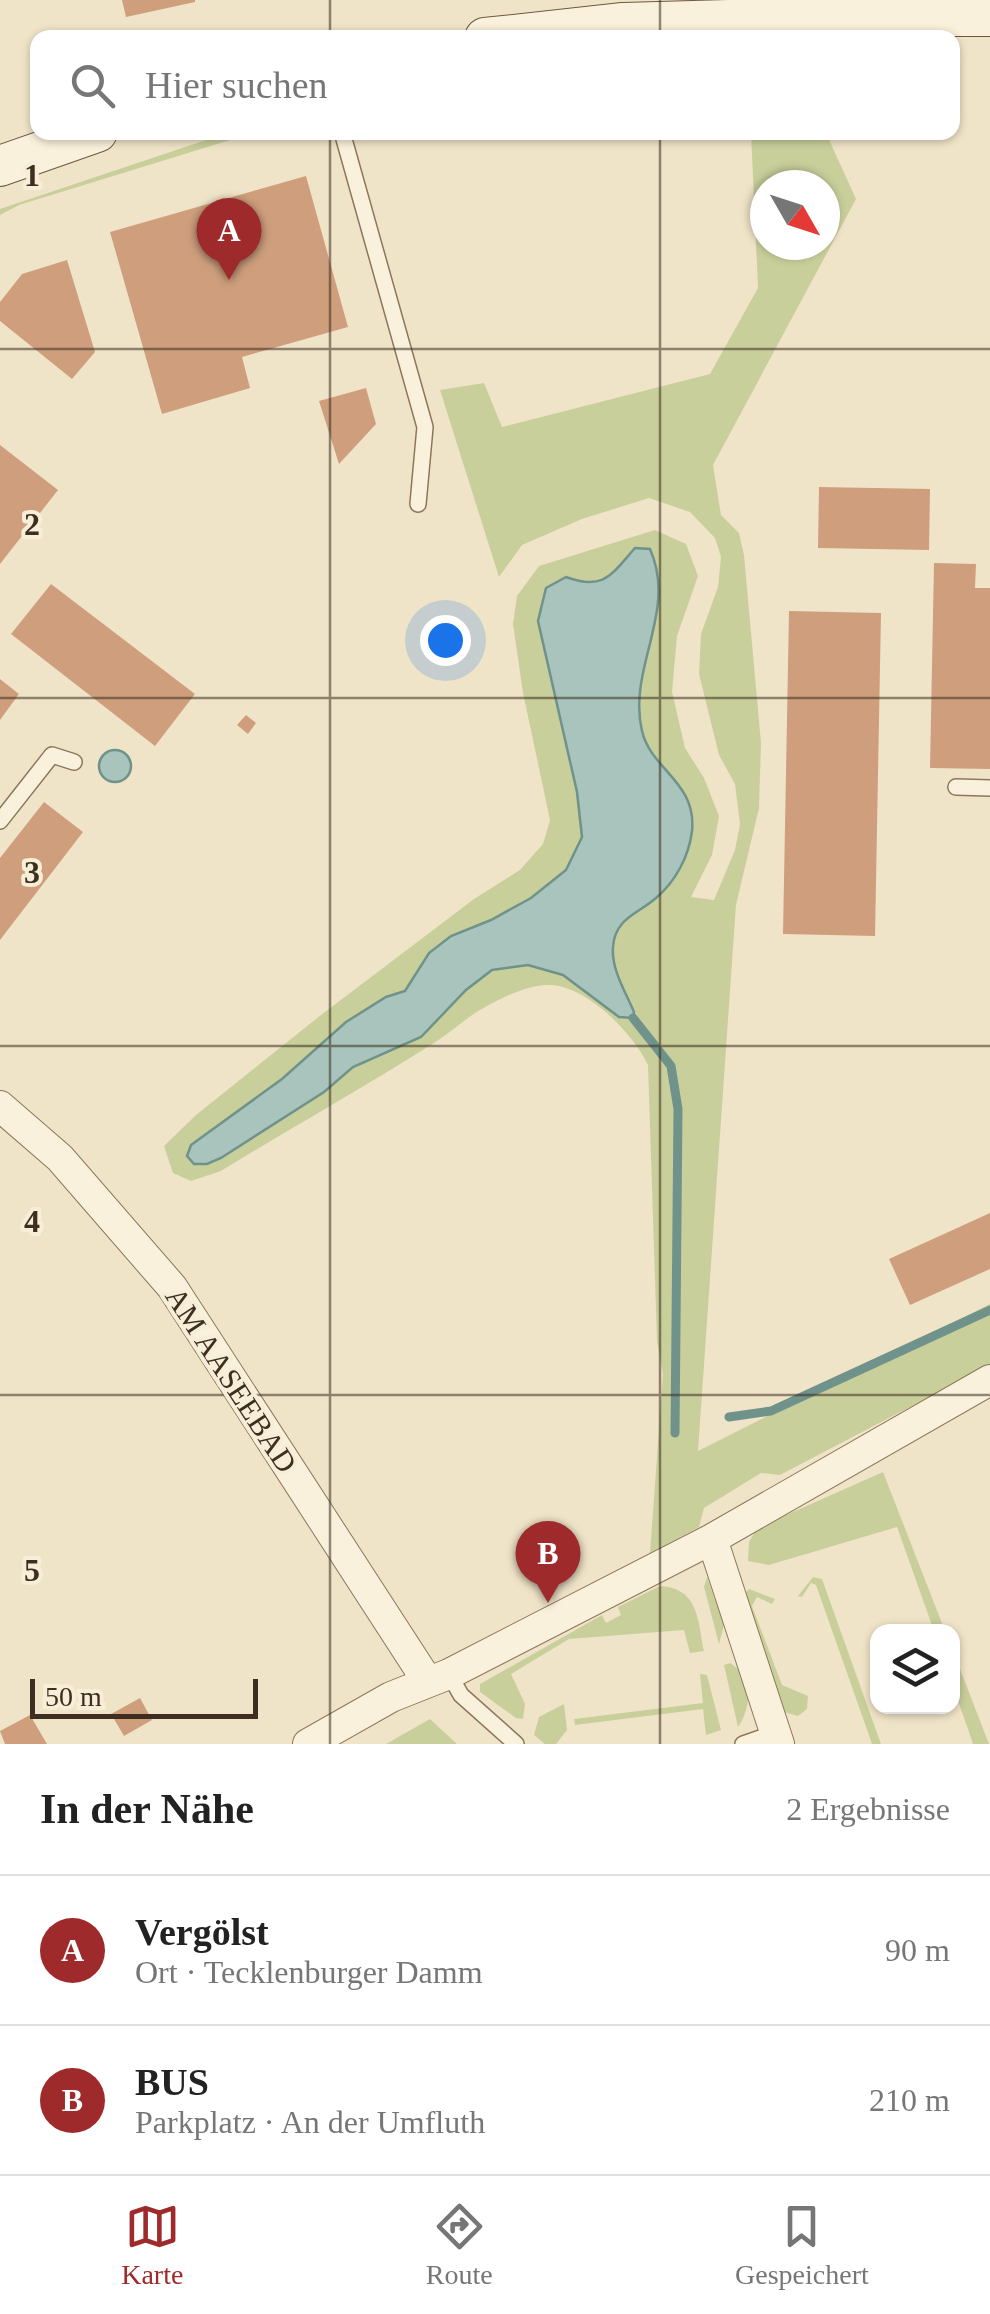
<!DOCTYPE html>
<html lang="de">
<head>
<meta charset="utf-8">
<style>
	:root { --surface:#fff; --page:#f2f2f2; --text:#222; --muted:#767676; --line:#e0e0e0; --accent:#9e2a2b }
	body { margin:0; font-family:"Times New Roman",serif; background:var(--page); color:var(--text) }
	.controls { position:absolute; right:30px; bottom:30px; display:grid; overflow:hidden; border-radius:20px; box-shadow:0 2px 8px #0004 }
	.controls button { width:90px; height:90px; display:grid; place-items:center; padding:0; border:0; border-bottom:2px solid var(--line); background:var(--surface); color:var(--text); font:50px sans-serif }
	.compass { position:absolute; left:750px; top:170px; width:90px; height:90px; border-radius:50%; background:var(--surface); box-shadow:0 2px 8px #0004; rotate:129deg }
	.scale { position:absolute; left:30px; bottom:25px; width:228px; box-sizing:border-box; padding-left:10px; border:5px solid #3d2e20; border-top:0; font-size:28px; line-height:35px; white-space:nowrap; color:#3d2e20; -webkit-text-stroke:8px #f7eed8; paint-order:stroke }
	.you { position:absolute; left:445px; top:640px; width:35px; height:35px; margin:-25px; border:8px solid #fff; border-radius:50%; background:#1a73e8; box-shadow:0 0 0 15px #1a73e833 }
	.badge { display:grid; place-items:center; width:65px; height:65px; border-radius:50%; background:var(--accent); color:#fff; font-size:32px; font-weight:700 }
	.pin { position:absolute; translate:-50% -82px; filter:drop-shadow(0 2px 5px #0008) }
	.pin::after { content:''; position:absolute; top:52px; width:35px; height:30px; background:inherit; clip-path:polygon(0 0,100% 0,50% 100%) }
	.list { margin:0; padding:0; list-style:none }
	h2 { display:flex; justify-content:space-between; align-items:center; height:130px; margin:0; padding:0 40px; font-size:42px }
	h2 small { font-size:32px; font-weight:400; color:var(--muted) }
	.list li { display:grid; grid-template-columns:65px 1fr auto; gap:30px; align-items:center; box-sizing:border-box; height:150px; padding:0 40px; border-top:2px solid var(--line) }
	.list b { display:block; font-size:38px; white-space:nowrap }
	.list p { margin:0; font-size:32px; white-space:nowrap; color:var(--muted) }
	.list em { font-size:32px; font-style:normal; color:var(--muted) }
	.icon { flex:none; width:55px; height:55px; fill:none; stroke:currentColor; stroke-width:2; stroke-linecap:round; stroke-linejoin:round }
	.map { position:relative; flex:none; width:990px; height:1744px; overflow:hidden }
	.search { position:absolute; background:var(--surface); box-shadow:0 2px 8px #0004; left:30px; right:30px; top:30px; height:110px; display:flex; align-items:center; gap:25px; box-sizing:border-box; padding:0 35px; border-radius:20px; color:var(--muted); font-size:38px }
	.sheet { height:430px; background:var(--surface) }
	nav { display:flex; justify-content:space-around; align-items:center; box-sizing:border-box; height:140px; border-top:2px solid var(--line); background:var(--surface); font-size:28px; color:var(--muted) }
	nav a { display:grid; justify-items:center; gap:5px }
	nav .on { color:var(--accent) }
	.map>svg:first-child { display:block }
	.green { fill:#c9cf9b; fill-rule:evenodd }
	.water { fill:#a9c4bc; stroke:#6f938a; stroke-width:2.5 }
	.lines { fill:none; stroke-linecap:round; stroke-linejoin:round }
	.stream { stroke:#6f938a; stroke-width:9 }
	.building { fill:#cf9f7d }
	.lane-casing { stroke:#8d765c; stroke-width:18 }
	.street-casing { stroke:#8d765c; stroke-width:32 }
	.secondary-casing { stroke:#6f573f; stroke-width:42 }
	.lane { stroke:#faf1dc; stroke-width:15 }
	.street { stroke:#faf1dc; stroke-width:30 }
	.secondary { stroke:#faf1dc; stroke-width:40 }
	.grid { fill:none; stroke:#3d2e20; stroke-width:2.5; stroke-opacity:0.55 }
	.labels { text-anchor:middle; stroke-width:8; stroke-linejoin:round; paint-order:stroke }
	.street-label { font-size:30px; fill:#3d2e20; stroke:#f7eed8 }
	.grid-label { font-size:32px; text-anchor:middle; font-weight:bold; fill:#3d2e20; stroke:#f7eed8; stroke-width:8; stroke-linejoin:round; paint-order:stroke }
</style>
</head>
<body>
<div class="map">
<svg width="990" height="1744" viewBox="0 0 990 1744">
	<rect width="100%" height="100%" fill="#f0e4c8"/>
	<path class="green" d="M 230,132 L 253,133 L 19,205 L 0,215 L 0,209 Z
		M 751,133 L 826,133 L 856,199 L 713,465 L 721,515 L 739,533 L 744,555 L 761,743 L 759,808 L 736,905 L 698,1451 L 990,1304 L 990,1365 L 780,1475 L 761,1473 L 704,1508 L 699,1527 L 650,1553 L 663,1374 L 657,1341 L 648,1065 C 633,1034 594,994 559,986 C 536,981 507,995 487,1006 C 469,1015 454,1030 437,1041 C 366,1086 293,1127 221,1171 L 191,1181 L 173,1173 L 164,1146 L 196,1115 L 321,1015 L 474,899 L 520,870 L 543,844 L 550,820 L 523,693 L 513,624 L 517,596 L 539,566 L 655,530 L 686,544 L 698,576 L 677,636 L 672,692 L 685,748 L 704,778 L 719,816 L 712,855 L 691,897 L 714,900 L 735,850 L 740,824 L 735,784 L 719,755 L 699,674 L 701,634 L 718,587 L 721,557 L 715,538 L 690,512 L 649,498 L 582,519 L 522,545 L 499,577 L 440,390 L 484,383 L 502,427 L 710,374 L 758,288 ZM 765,185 L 825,185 L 825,245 L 765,245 Z
		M 883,1472 L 945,1631 L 934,1631 L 897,1527 L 769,1565 L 748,1561 L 749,1542 L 757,1528 Z
		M 707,1577 L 724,1625 L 719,1644 L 704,1587 Z
		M 813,1577 L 822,1579 L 881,1744 L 872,1744 L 816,1585 L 811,1583 L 802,1597 L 798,1596 Z
		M 660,1586 C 699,1588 698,1621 704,1651 L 690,1653 L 684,1630 L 569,1639 L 511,1674 L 525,1704 L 523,1719 L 516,1718 L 480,1692 L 480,1684 L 602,1615 L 606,1623 L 621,1615 L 618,1607 Z
		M 749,1589 L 775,1599 L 772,1604 L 757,1597 L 752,1606 L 782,1685 L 808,1696 L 807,1709 L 798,1716 L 784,1712 L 743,1595 Z
		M 952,1651 L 953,1651 L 989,1744 L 973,1744 L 953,1686 Z
		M 730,1663 C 753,1677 752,1707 738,1727 L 724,1665 Z
		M 700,1674 L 707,1675 L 721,1730 L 706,1735 L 703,1709 L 575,1725 L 574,1719 L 703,1703 Z
		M 564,1704 L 567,1730 L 556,1744 L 545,1744 L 534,1735 L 539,1717 Z
		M 430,1719 L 457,1744 L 386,1744 Z"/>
	<path class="water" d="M 635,548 L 650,549 C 678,612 627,668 642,731 C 651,770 697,782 692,831 C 689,856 676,881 656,898 C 638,914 615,918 613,947 C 611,969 626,993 634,1012 L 633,1018 L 619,1017 L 563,975 L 528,965 L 492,970 L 466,990 L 421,1037 L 353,1067 L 324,1092 L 221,1158 L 207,1164 L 194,1164 L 187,1156 L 191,1145 L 282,1079 L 346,1022 L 386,997 L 405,991 L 429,953 L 451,936 L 491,920 L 531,898 L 566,870 L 582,837 L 577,792 L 538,621 L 546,588 L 566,577 C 604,591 611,575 635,548 Z
		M99 766a16 16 0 1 1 32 0a16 16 0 1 1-32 0Z"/>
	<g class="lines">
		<path class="stream" d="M 633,1018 L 671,1066 L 678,1109 L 675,1433
			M 729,1417 L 771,1411 L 990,1310"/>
	</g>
	<path class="building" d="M 122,0 L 195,0 L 195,2 L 126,17 Z
		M 306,176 L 348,327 L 242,357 L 250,388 L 162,414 L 110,232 Z
		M 67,260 L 95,352 L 72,379 L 0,321 L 0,302 L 22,274 Z
		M 366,388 L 376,424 L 339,464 L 319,401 Z
		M 0,445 L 58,490 L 0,564 Z
		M 819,487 L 930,489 L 929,550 L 818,548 Z
		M 934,563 L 976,564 L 975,588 L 990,588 L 990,769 L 930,768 Z
		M 51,584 L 195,694 L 155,746 L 11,634 Z
		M 789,611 L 881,613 L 875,936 L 783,934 Z
		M 0,679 L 19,694 L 0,720 Z
		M 246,715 L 256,723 L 248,734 L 237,725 Z
		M 44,802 L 83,832 L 0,940 L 0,858 Z
		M 990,1213 L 990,1269 L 910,1305 L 889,1259 Z
		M 140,1698 L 152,1720 L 124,1736 L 111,1714 Z
		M 30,1715 L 47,1744 L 5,1744 L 0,1731 Z"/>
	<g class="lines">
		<defs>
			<path id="lane" d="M 342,132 L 425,427 L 418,504
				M 956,787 L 990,788
				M 0,821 L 52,755 L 74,762
				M 449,1674 L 461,1695 L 516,1744
				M 743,1744 L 775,1733"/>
			<path id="street" d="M 0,1106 L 60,1158 L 172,1287 L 428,1682
				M 712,1539 L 779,1744
				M 308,1744 L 391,1697 L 449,1674 L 712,1539 L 990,1380"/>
			<path id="secondary" d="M 485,38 L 623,23 L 868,16 L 990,16
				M 0,166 L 97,132"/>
		</defs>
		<use href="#lane" class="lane-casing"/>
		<use href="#street" class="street-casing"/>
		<use href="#secondary" class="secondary-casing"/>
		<use href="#lane" class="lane"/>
		<use href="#street" class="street"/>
		<use href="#secondary" class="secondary"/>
	</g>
	<path class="grid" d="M 330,0 L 330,38M 660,0 L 660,38M 330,132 L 330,1744M 660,132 L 660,1744M 0,349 L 990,349M 0,698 L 990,698M 0,1046 L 990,1046M 0,1395 L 990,1395"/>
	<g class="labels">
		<g class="street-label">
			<text transform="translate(231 1380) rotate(57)" y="10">AM AASEEBAD</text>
		</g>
	</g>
	<g class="grid-label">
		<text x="32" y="186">1</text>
		<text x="32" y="535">2</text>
		<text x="32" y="883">3</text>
		<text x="32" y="1232">4</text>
		<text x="32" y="1581">5</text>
	</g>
</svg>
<div class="controls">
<button><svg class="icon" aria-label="layers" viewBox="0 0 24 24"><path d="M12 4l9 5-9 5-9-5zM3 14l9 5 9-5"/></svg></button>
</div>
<svg class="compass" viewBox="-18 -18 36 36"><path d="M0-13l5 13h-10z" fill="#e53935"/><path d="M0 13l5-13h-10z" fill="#767676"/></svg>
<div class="scale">50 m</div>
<div class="you"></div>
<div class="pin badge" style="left:229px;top:280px">A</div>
<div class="pin badge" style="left:548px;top:1603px">B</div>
<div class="search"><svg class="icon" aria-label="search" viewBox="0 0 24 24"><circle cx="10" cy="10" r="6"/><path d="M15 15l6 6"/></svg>Hier suchen</div>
</div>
<section class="sheet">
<h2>In der Nähe<small>2 Ergebnisse</small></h2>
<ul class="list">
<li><span class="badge">A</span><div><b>Vergölst</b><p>Ort · Tecklenburger Damm</p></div><em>90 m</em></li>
<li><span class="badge">B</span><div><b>BUS</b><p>Parkplatz · An der Umfluth</p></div><em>210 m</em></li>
</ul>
</section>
<nav>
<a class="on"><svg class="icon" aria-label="map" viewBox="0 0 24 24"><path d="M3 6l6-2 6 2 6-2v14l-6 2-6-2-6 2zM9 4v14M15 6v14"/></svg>Karte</a>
<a><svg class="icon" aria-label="directions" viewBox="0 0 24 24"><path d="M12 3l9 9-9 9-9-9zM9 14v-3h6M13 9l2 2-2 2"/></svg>Route</a>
<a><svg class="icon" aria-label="saved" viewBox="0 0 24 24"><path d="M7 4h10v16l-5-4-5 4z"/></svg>Gespeichert</a>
</nav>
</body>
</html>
